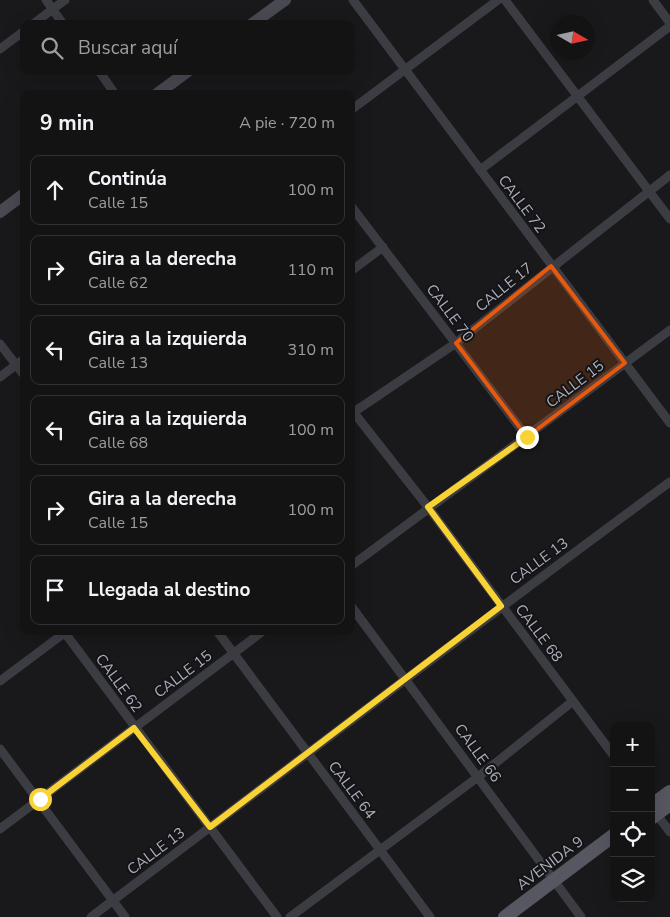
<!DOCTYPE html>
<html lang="es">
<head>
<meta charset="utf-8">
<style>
	:root { --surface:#131314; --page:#1c1c1d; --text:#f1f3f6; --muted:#9d9ea0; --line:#323234 }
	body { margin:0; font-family:"Nunito Sans",sans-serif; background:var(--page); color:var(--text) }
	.controls { position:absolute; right:15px; bottom:15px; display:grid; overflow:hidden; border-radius:10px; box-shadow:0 5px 20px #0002 }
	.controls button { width:45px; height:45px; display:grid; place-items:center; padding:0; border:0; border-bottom:1px solid var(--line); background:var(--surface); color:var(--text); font:25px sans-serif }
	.compass { position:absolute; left:550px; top:15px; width:45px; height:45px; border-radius:50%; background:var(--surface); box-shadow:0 5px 20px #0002; rotate:99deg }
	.stop { position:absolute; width:15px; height:15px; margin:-11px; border:4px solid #f9d234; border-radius:50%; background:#fff }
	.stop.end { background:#f9d234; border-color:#fff; box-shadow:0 1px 5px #0008 }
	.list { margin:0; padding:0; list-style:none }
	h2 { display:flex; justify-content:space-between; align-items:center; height:65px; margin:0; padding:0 20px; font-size:21px }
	h2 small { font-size:16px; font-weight:400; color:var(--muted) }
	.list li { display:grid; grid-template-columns:32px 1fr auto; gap:15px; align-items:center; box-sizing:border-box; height:70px; margin:0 10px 10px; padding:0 10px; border:1px solid var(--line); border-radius:10px }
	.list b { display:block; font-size:19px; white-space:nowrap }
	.list p { margin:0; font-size:16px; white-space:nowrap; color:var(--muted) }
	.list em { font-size:16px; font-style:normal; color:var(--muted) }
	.icon { flex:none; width:28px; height:28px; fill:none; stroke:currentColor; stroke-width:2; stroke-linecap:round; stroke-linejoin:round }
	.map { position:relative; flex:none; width:670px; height:917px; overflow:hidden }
	.search { position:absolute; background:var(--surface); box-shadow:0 5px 20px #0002; left:20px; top:20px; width:335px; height:55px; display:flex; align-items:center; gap:12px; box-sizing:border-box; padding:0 18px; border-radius:10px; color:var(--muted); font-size:19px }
	.panel { position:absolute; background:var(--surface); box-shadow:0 5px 20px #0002; left:20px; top:90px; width:335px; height:545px; border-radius:10px }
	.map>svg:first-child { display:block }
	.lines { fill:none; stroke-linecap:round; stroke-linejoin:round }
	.street { stroke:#3c3c43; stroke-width:9 }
	.secondary { stroke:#484951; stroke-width:12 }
	.primary { stroke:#565760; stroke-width:14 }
	.route { stroke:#f9d234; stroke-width:6 }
	.marked { fill:#e8590c; fill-opacity:0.2; stroke:#e8590c; stroke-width:4; stroke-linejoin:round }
	.labels { text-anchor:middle; stroke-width:4; stroke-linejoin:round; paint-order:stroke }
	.street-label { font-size:15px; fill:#abaebb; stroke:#141417 }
</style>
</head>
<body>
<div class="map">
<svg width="670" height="917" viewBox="0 0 670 917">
	<rect width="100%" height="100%" fill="#19191b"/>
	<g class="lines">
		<path class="street" d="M 46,0 L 63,24
			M 353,0 L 670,423
			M 505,0 L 670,219
			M 653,0 L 670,23
			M 33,24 L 65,0
			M 0,49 L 24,31
			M 99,71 L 115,94
			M 351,110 L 498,0
			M 480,170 L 670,26
			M 351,206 L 527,437
			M 351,271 L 383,247
			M 0,344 L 24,375
			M 0,377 L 24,359
			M 351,409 L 428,507 L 614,756
			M 351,414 L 456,343 L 670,175
			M 351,566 L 670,330
			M 351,606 L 581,917
			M 217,631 L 430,917
			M 65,633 L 277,917
			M 0,681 L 67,631
			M 0,749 L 125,917
			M 654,811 L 670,832
			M 0,829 L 263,631
			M 91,917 C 284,772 475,625 670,482
			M 290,917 L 478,777 L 573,701"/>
		<path class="secondary" d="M 252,24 L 285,0
			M 157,94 L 188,71
			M 0,212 L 24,194"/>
		<path class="primary" d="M 651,806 L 670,792
			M 651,818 L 670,804
			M 505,917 L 614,835"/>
	</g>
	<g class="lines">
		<path class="route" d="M 40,799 L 134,728 L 210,827 L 501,606 L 428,507 L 527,437"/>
	</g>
	<path class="marked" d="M 551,266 L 625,363 L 527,437 L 456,343 Z"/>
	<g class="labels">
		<g class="street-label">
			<text transform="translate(522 204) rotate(53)" y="5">CALLE 72</text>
			<text transform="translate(504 287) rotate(-39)" y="5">CALLE 17</text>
			<text transform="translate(450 313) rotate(53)" y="5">CALLE 70</text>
			<text transform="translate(575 384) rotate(-37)" y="5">CALLE 15</text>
			<text transform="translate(539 561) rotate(-36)" y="5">CALLE 13</text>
			<text transform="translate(539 633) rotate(53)" y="5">CALLE 68</text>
			<text transform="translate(183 674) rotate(-37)" y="5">CALLE 15</text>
			<text transform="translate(119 683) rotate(54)" y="5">CALLE 62</text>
			<text transform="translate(478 753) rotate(54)" y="5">CALLE 66</text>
			<text transform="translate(352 790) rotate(53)" y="5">CALLE 64</text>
			<text transform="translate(156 851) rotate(-37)" y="5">CALLE 13</text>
			<text transform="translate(550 863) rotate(-37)" y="5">AVENIDA 9</text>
		</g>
	</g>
</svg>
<div class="controls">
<button>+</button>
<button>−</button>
<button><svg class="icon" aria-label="locate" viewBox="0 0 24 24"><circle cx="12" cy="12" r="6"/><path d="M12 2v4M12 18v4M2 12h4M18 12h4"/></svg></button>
<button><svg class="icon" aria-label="layers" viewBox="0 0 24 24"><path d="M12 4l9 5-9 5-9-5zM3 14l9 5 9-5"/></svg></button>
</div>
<svg class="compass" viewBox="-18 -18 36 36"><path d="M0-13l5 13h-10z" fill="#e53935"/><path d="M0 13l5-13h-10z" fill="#9d9ea0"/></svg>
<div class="stop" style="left:40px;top:799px"></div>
<div class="stop end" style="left:527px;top:437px"></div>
<div class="search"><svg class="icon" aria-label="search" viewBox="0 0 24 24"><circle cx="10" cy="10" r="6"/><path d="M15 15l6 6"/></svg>Buscar aquí</div>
<section class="panel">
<h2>9 min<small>A pie · 720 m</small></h2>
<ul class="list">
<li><svg class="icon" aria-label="ahead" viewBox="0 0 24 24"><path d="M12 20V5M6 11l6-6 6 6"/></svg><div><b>Continúa</b><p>Calle 15</p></div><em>100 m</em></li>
<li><svg class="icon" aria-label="right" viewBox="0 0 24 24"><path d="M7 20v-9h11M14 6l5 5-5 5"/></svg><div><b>Gira a la derecha</b><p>Calle 62</p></div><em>110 m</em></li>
<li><svg class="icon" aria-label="left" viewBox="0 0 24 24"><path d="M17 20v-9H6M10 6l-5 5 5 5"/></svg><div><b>Gira a la izquierda</b><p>Calle 13</p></div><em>310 m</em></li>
<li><svg class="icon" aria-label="left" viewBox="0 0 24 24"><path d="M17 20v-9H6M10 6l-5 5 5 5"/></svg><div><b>Gira a la izquierda</b><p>Calle 68</p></div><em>100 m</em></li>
<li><svg class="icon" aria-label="right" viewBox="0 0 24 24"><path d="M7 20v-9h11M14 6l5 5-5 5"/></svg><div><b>Gira a la derecha</b><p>Calle 15</p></div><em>100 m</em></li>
<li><svg class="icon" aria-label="arrive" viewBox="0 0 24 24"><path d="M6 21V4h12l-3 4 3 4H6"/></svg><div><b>Llegada al destino</b></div></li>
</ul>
</section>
</div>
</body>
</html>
